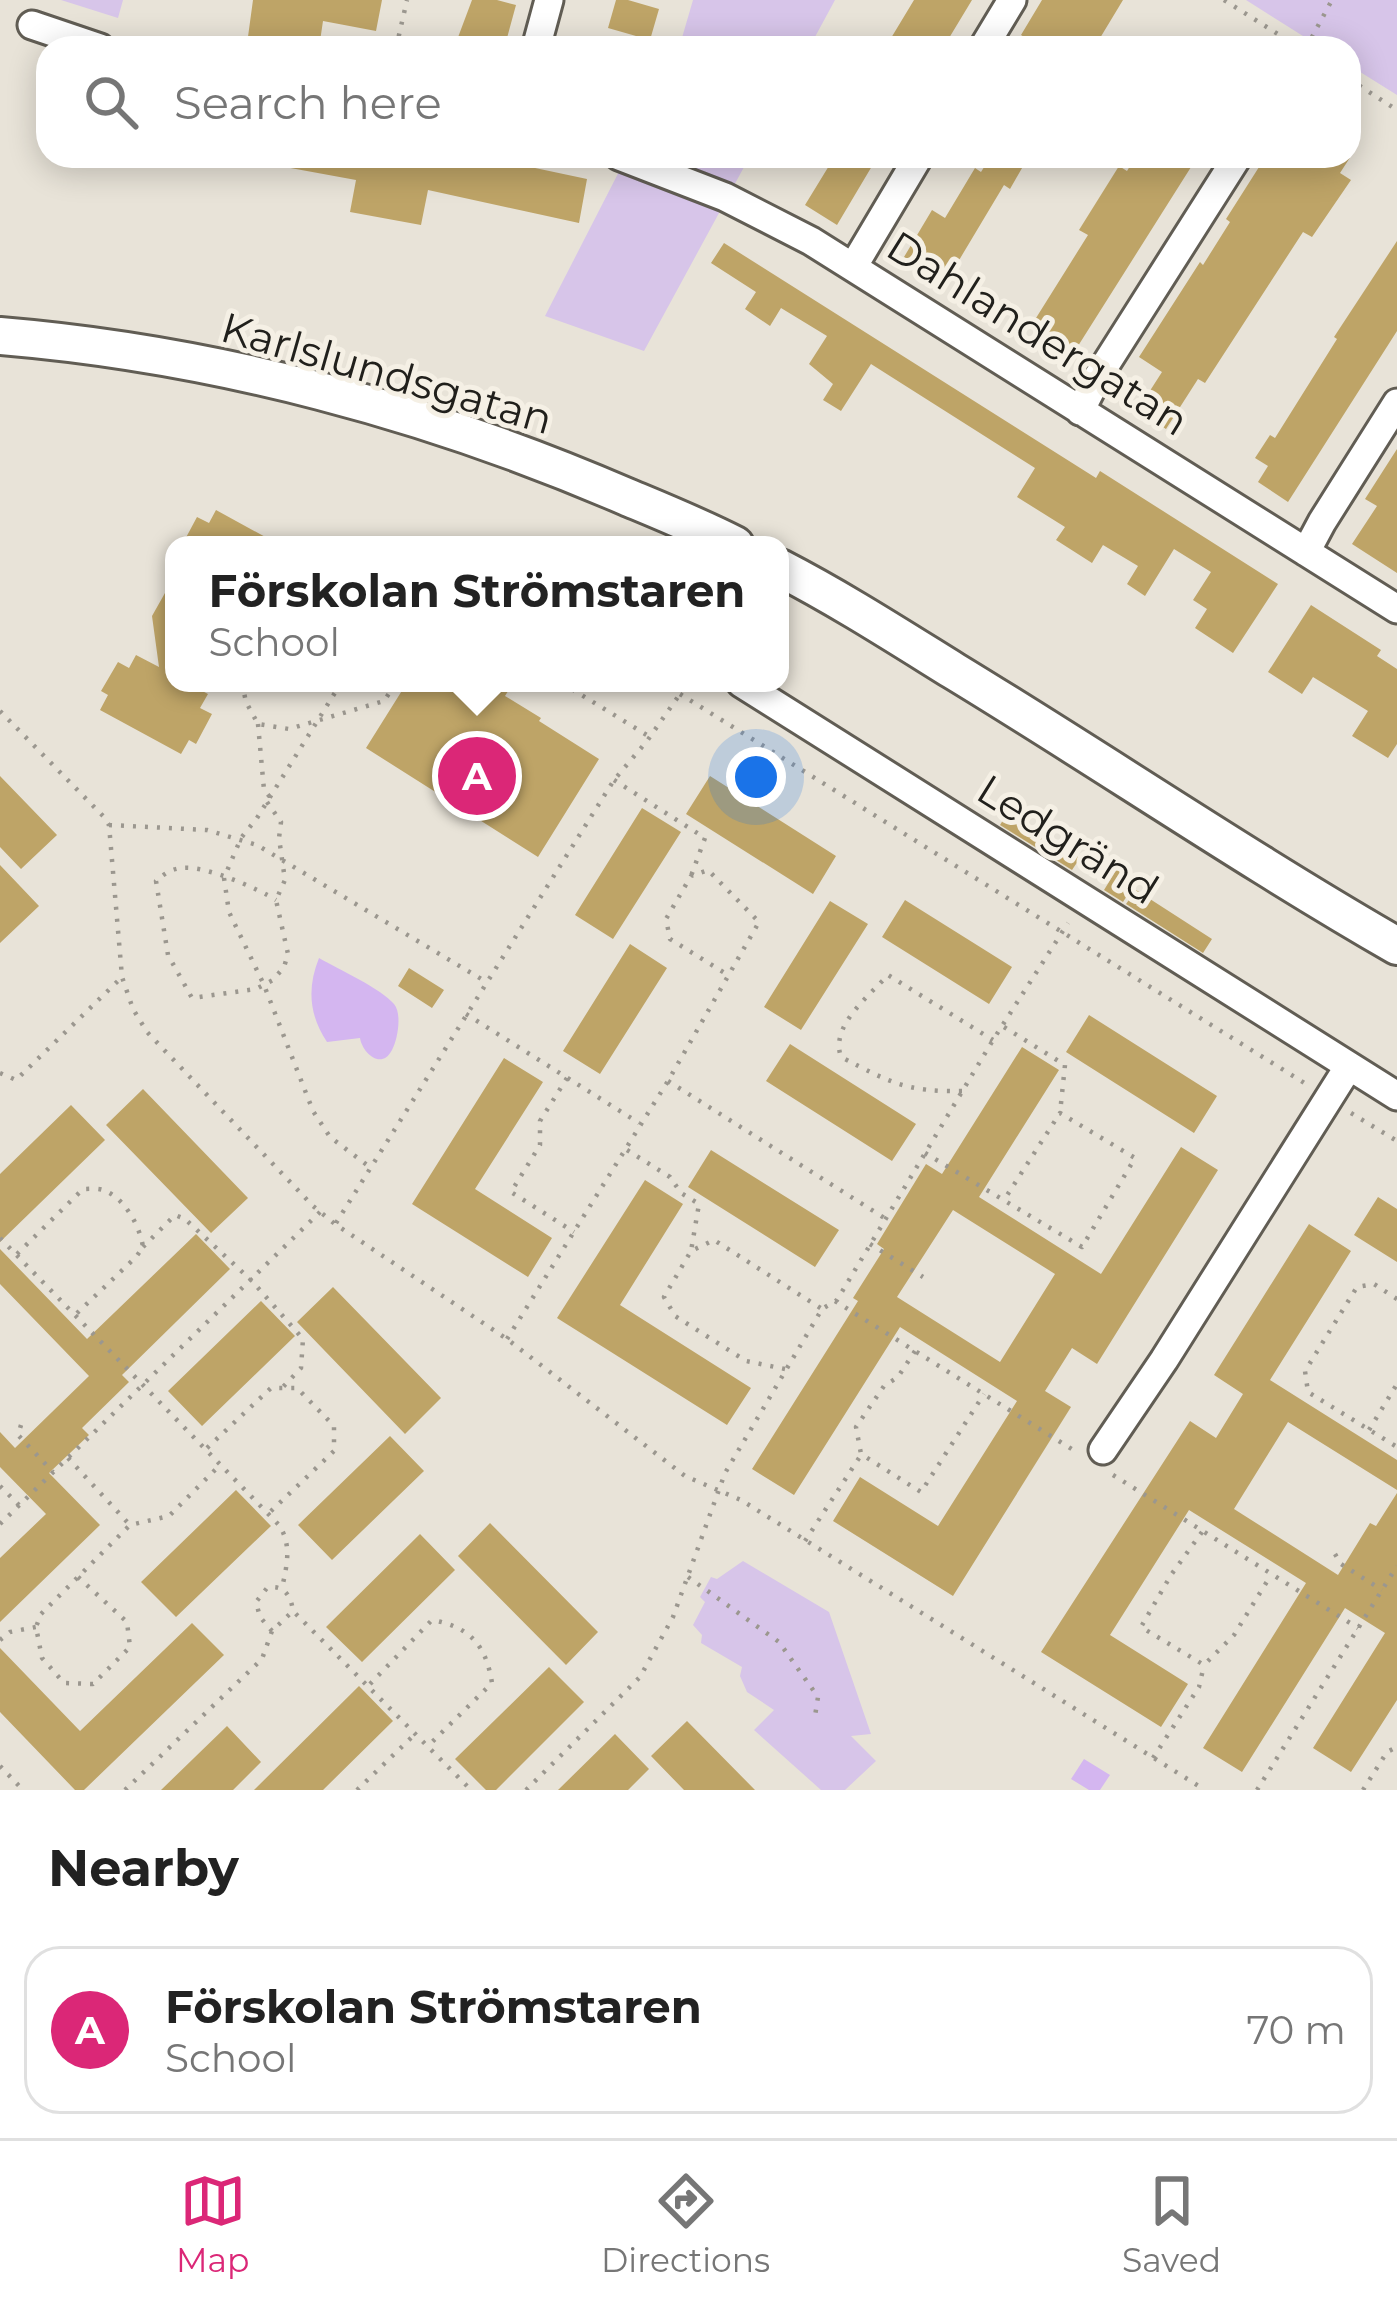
<!DOCTYPE html>
<html lang="en">
<head>
<meta charset="utf-8">
<style>
	:root { --surface:#fff; --page:#f2f2f2; --text:#222; --muted:#767676; --line:#e0e0e0; --accent:#db2777 }
	body { margin:0; font-family:Montserrat,sans-serif; background:var(--page); color:var(--text) }
	.you { position:absolute; left:756px; top:777px; width:42px; height:42px; margin:-30px; border:9px solid #fff; border-radius:50%; background:#1a73e8; box-shadow:0 0 0 18px #1a73e833 }
	.badge { display:grid; place-items:center; width:78px; height:78px; border-radius:50%; background:var(--accent); color:#fff; font-size:39px; font-weight:700 }
	.pin { position:absolute; translate:-50% -50%; border:6px solid #fff; box-shadow:0 3px 12px #0006 }
	.popup { position:absolute; left:165px; top:536px; width:624px; height:156px; box-sizing:border-box; display:grid; place-content:center; border-radius:24px; background:var(--surface); filter:drop-shadow(0 3px 9px #0005); font-size:39px; white-space:nowrap; color:var(--muted) }
	.popup b { font-size:45px; color:var(--text) }
	.popup::after { content:''; position:absolute; left:50%; top:100%; margin-left:-24px; border:24px solid transparent; border-top-color:var(--surface) }
	.list { margin:0; padding:0; list-style:none }
	h2 { display:flex; justify-content:space-between; align-items:center; height:156px; margin:0; padding:0 48px; font-size:51px }
	h2 small { font-size:39px; font-weight:400; color:var(--muted) }
	.list li { display:grid; grid-template-columns:78px 1fr auto; gap:36px; align-items:center; box-sizing:border-box; height:168px; margin:0 24px 24px; padding:0 24px; border:3px solid var(--line); border-radius:36px }
	.list b { display:block; font-size:45px; white-space:nowrap }
	.list p { margin:0; font-size:39px; white-space:nowrap; color:var(--muted) }
	.list em { font-size:39px; font-style:normal; color:var(--muted) }
	.icon { flex:none; width:66px; height:66px; fill:none; stroke:currentColor; stroke-width:2; stroke-linecap:round; stroke-linejoin:round }
	.map { position:relative; flex:none; width:1397px; height:1790px; overflow:hidden }
	.search { position:absolute; background:var(--surface); box-shadow:0 6px 30px #0003; left:36px; right:36px; top:36px; height:132px; display:flex; align-items:center; gap:30px; box-sizing:border-box; padding:0 42px; border-radius:36px; color:var(--muted); font-size:45px }
	.sheet { height:348px; background:var(--surface) }
	nav { display:flex; justify-content:space-around; align-items:center; box-sizing:border-box; height:168px; border-top:3px solid var(--line); background:var(--surface); font-size:33px; color:var(--muted) }
	nav a { display:grid; justify-items:center; gap:6px }
	nav .on { color:var(--accent) }
	.map>svg:first-child { display:block }
	.green { fill:#d7c5e9 }
	.water { fill:#d4b6f0 }
	.building { fill:#bea467; fill-rule:evenodd }
	.lines { fill:none; stroke-linecap:round; stroke-linejoin:round }
	.minor-casing { stroke:#615d54; stroke-width:33 }
	.major-casing { stroke:#615d54; stroke-width:42 }
	.path { stroke:#9b978f; stroke-width:4.5; stroke-dasharray:3 9; stroke-linecap:butt }
	.minor { stroke:#fff; stroke-width:27 }
	.major { stroke:#fff; stroke-width:36 }
	.labels { text-anchor:middle; stroke-width:10; stroke-linejoin:round; paint-order:stroke }
	.street-label { font-size:42px; fill:#21201c; stroke:#f5f0e5 }
</style>
</head>
<body>
<div class="map">
<svg width="1397" height="1790" viewBox="0 0 1397 1790">
	<rect width="100%" height="100%" fill="#e8e3d8"/>
	<path class="green" d="M 61,0 L 123,0 L 118,18 Z
		M 693,0 L 835,0 L 809,48 L 679,48 Z
		M 1246,0 L 1397,0 L 1397,95 L 1349,65 L 1349,48 L 1322,48 Z
		M 627,156 L 750,156 L 644,351 L 545,316 Z
		M 743,1561 L 829,1612 L 871,1734 L 851,1736 L 876,1761 L 845,1790 L 821,1790 L 754,1730 L 774,1710 L 747,1692 L 740,1676 L 742,1667 L 701,1643 L 702,1635 L 693,1625 L 705,1602 L 700,1597 L 711,1577 L 717,1579 Z"/>
	<path class="water" d="M 319,958 C 338,969 382,989 394,1004 C 402,1013 398,1039 392,1050 C 381,1071 362,1052 360,1038 L 327,1042 C 309,1015 307,988 319,958 Z
		M 1084,1759 L 1110,1775 L 1100,1790 L 1089,1790 L 1071,1779 Z"/>
	<path class="building" d="M 253,0 L 382,0 L 376,31 L 323,21 L 319,48 L 275,48 L 247,44 Z
		M 472,0 L 497,0 L 516,5 L 507,38 L 519,42 L 518,48 L 454,48 Z
		M 616,0 L 628,0 L 659,9 L 650,40 L 608,28 Z
		M 914,0 L 972,0 L 943,48 L 885,48 Z
		M 1042,0 L 1123,0 L 1094,48 L 1042,48 L 1021,35 Z
		M 286,156 L 478,156 L 587,179 L 579,223 L 428,190 L 421,225 L 350,212 L 356,180 L 285,167 Z
		M 835,156 L 878,156 L 837,225 L 805,205 Z
		M 991,156 L 1029,156 L 1010,189 L 1004,185 L 946,282 L 904,257 L 932,210 L 945,218 L 975,168 L 981,172 Z
		M 1136,156 L 1198,156 L 1066,365 L 1035,345 L 1047,325 L 1036,318 L 1088,235 L 1079,230 L 1119,166 L 1127,171 Z
		M 1266,156 L 1351,156 L 1340,173 L 1351,180 L 1312,237 L 1303,232 L 1205,383 L 1198,379 L 1166,429 L 1137,411 L 1162,372 L 1139,357 L 1200,262 L 1203,265 L 1230,222 L 1226,219 Z
		M 1397,241 L 1397,331 L 1288,502 L 1258,482 L 1268,466 L 1255,458 L 1270,435 L 1275,438 L 1337,339 L 1334,337 Z
		M 724,243 L 1096,478 L 1100,471 L 1278,584 L 1233,653 L 1195,628 L 1207,609 L 1193,600 L 1211,572 L 1174,549 L 1145,596 L 1127,584 L 1138,566 L 1103,545 L 1092,563 L 1056,540 L 1065,527 L 1017,497 L 1035,468 L 871,364 L 841,411 L 823,400 L 833,384 L 809,364 L 827,336 L 781,308 L 770,326 L 745,309 L 756,292 L 711,263 Z
		M 1397,449 L 1397,573 L 1352,544 L 1377,506 L 1365,499 Z
		M 216,510 L 280,545 L 182,545 L 197,517 L 209,523 Z
		M 174,577 L 174,683 L 187,683 L 208,694 L 200,708 L 212,714 L 196,744 L 189,740 L 181,754 L 100,710 L 108,695 L 101,691 L 118,662 L 129,668 L 136,655 L 159,667 L 152,616 Z
		M 1311,605 L 1381,650 L 1377,656 L 1397,669 L 1397,744 L 1388,758 L 1352,736 L 1368,711 L 1313,677 L 1302,694 L 1268,672 Z
		M 426,683 L 513,683 L 505,696 L 541,718 L 539,721 L 599,759 L 538,857 L 366,748 L 403,689 Z
		M 0,776 L 57,835 L 21,869 L 0,847 Z
		M 710,776 L 836,856 L 813,894 L 686,814 Z
		M 642,808 L 681,832 L 613,939 L 575,915 Z
		M 1008,812 L 1080,858 L 1072,870 L 1000,825 Z
		M 0,865 L 39,906 L 0,943 Z
		M 1117,869 L 1136,882 L 1123,902 L 1104,890 Z
		M 1136,890 L 1212,939 L 1203,953 L 1126,904 Z
		M 905,900 L 1012,967 L 989,1004 L 882,937 Z
		M 830,901 L 868,924 L 801,1030 L 764,1007 Z
		M 630,944 L 667,968 L 600,1074 L 563,1051 Z
		M 409,968 L 444,990 L 432,1008 L 398,986 Z
		M 1089,1015 L 1217,1096 L 1194,1133 L 1066,1052 Z
		M 790,1044 L 916,1124 L 892,1161 L 766,1081 Z
		M 1022,1047 L 1059,1070 L 979,1197 L 1101,1274 L 1181,1147 L 1218,1170 L 1097,1364 L 1072,1348 L 1045,1391 L 1071,1407 L 953,1596 L 833,1521 L 860,1477 L 938,1526 L 1017,1401 L 900,1327 L 794,1495 L 752,1469 L 858,1301 L 853,1298 L 884,1249 L 877,1244 L 926,1164 L 942,1174 ZM 953,1210 L 1055,1274 L 1000,1362 L 897,1297 Z
		M 504,1058 L 543,1082 L 475,1189 L 552,1238 L 528,1277 L 412,1204 Z
		M 143,1089 L 248,1198 L 211,1233 L 106,1125 Z
		M 71,1105 L 105,1140 L 0,1242 L 0,1174 Z
		M 711,1150 L 839,1230 L 815,1267 L 688,1187 Z
		M 645,1180 L 683,1204 L 620,1305 L 751,1388 L 727,1425 L 557,1318 Z
		M 1378,1197 L 1397,1209 L 1397,1262 L 1354,1235 Z
		M 1309,1224 L 1351,1251 L 1270,1380 L 1397,1460 L 1397,1490 L 1288,1422 L 1234,1509 L 1338,1575 L 1370,1523 L 1376,1526 L 1397,1493 L 1397,1700 L 1351,1772 L 1313,1748 L 1385,1633 L 1345,1608 L 1242,1772 L 1203,1748 L 1306,1583 L 1189,1510 L 1110,1635 L 1188,1684 L 1161,1727 L 1041,1652 L 1190,1421 L 1216,1438 L 1243,1394 L 1214,1375 Z
		M 196,1234 L 230,1269 L 122,1375 L 129,1382 L 82,1428 L 89,1435 L 49,1473 L 100,1525 L 0,1622 L 0,1558 L 46,1514 L 0,1467 L 0,1432 L 15,1448 L 89,1376 L 0,1284 L 0,1249 L 87,1339 Z
		M 333,1287 L 441,1398 L 405,1434 L 297,1322 Z
		M 261,1301 L 295,1336 L 202,1426 L 168,1391 Z
		M 390,1436 L 424,1471 L 332,1560 L 298,1525 Z
		M 236,1490 L 271,1526 L 176,1617 L 141,1582 Z
		M 490,1523 L 598,1632 L 566,1665 L 458,1556 Z
		M 420,1534 L 455,1570 L 362,1662 L 326,1627 Z
		M 192,1623 L 224,1655 L 84,1790 L 75,1790 L 0,1712 L 0,1648 L 80,1731 Z
		M 549,1667 L 584,1702 L 496,1790 L 486,1790 L 455,1759 Z
		M 359,1686 L 393,1721 L 323,1790 L 254,1790 Z
		M 687,1721 L 755,1790 L 684,1790 L 651,1756 Z
		M 227,1726 L 261,1762 L 233,1790 L 161,1790 Z
		M 615,1734 L 649,1769 L 628,1790 L 558,1790 Z"/>
	<g class="lines">
		<defs>
			<path id="minor" d="M 32,25 L 100,48
				M 536,48 L 549,0
				M 983,48 L 1012,0
				M 619,156 L 725,197 L 811,241 L 1397,609
				M 853,267 L 919,156
				M 1080,411 L 1097,378 L 1238,156
				M 1306,552 L 1322,522 L 1397,403
				M 741,683 L 1397,1096
				M 1103,1450 L 1164,1360 L 1349,1066"/>
			<path id="major" d="M 0,336 C 215,354 429,411 627,497 C 663,512 700,527 735,545
				M 780,568 C 840,599 896,635 954,671 C 1102,761 1246,859 1397,946"/>
		</defs>
		<use href="#minor" class="minor-casing"/>
		<use href="#major" class="major-casing"/>
		<path class="path" d="M 1224,0 L 1300,48
			M 396,48 L 407,0
			M 1306,48 L 1332,0
			M 1349,79 L 1397,110
			M 242,683 L 246,702 L 258,724 L 289,729 L 384,701 L 396,683
			M 341,683 L 257,818 L 241,838 L 224,878 L 229,912 L 264,985 L 313,1111 L 330,1137 L 371,1168
			M 562,683 L 650,737
			M 680,694 L 1306,1084
			M 0,711 L 103,816 L 109,825 L 122,977 L 133,1009 L 147,1032 L 313,1206 L 335,1224 L 507,1339 L 685,1476 L 741,1500 L 1205,1790
			M 258,724 L 264,790 L 270,797
			M 614,780 L 705,838 L 691,876
			M 267,802 L 281,822 L 279,838 L 285,880 L 276,900 L 288,954 L 284,967 L 273,980 L 256,989 L 192,998 L 168,955 L 156,881 C 164,874 171,869 182,868 C 204,865 257,888 276,900
			M 109,825 L 207,830 L 257,845 L 483,980
			M 466,1014 L 639,1123
			M 1004,1027 L 1065,1065 L 1060,1113
			M 0,1073 L 16,1080 L 120,979
			M 567,1078 L 540,1121 L 540,1145 L 511,1192 L 574,1232
			M 668,1081 L 886,1219
			M 962,1091 C 905,1092 890,1082 841,1057 C 830,1026 868,997 888,975 L 993,1040
			M 1351,1113 L 1397,1141
			M 627,1150 L 670,1177 L 681,1193 L 699,1204 L 691,1251
			M 925,1153 L 1082,1247 L 1135,1158 L 1060,1113 L 1004,1200
			M 336,1223 L 614,780 L 647,741 L 680,694 L 678,683
			M 0,1238 L 279,1525 C 292,1545 287,1565 282,1588
			M 870,1244 L 923,1277
			M 143,1247 L 175,1215 L 185,1219 L 251,1280 L 303,1339 L 301,1368 L 282,1388
			M 17,1254 L 83,1189 C 89,1189 97,1188 103,1190 C 124,1197 140,1226 143,1247 L 136,1257 L 75,1315
			M 1397,1299 L 1374,1284 L 1357,1287 L 1305,1371 L 1308,1392 L 1397,1447
			M 835,1301 L 1078,1453
			M 507,1339 L 668,1081 L 759,922 L 708,870 L 691,876 L 666,919 L 670,939 L 728,975
			M 915,1351 L 898,1377 L 884,1386 L 856,1427 L 861,1454 L 921,1492 L 984,1394
			M 785,1369 L 746,1361 L 675,1316 L 664,1297 L 691,1251 L 714,1240 L 822,1309
			M 21,1425 L 18,1435 L 53,1472
			M 1369,1430 L 1397,1384
			M 207,1448 L 271,1388 L 297,1388 L 334,1426 L 334,1451 L 269,1513
			M 68,1458 L 129,1524
			M 1113,1475 L 1358,1628
			M 0,1486 L 19,1505
			M 0,1524 L 320,1212
			M 1202,1532 L 1171,1575 L 1141,1627 L 1204,1665 L 1234,1635 L 1271,1575
			M 805,1541 L 861,1455
			M 1335,1554 L 1341,1564 L 1382,1590
			M 78,1577 L 127,1622 L 130,1647 L 93,1684 L 64,1683 L 42,1658 L 36,1627 L 41,1614 L 130,1525 L 169,1516 L 220,1465
			M 688,1577 L 779,1642 L 818,1697 L 815,1716
			M 272,1631 L 260,1617 L 256,1602 L 267,1588 C 283,1584 291,1595 293,1611 L 471,1790
			M 0,1640 L 10,1632 L 36,1627
			M 370,1684 L 432,1620 C 470,1627 486,1645 492,1683 L 428,1746
			M 1153,1758 L 1199,1687 L 1204,1665
			M 0,1766 L 23,1790
			M 125,1790 L 262,1659 L 272,1631 L 293,1611
			M 357,1790 L 413,1736
			M 526,1790 L 640,1677 L 673,1617 L 725,1473 L 822,1309 L 837,1300 L 993,1040 L 1068,923
			M 1257,1790 L 1397,1566
			M 1363,1790 L 1387,1752 L 1397,1747"/>
		<use href="#minor" class="minor"/>
		<use href="#major" class="major"/>
	</g>
	<g class="labels">
		<g class="street-label">
			<text transform="translate(1038 333) rotate(32)" y="15">Dahlandergatan</text>
			<text transform="translate(387 373) rotate(16)" y="15">Karlslundsgatan</text>
			<text transform="translate(1068 839) rotate(32)" y="15">Ledgränd</text>
		</g>
	</g>
</svg>
<div class="you"></div>
<div class="pin badge" style="left:477px;top:776px">A</div>
<div class="popup"><b>Förskolan Strömstaren</b>School</div>
<div class="search"><svg class="icon" aria-label="search" viewBox="0 0 24 24"><circle cx="10" cy="10" r="6"/><path d="M15 15l6 6"/></svg>Search here</div>
</div>
<section class="sheet">
<h2>Nearby<small></small></h2>
<ul class="list">
<li><span class="badge">A</span><div><b>Förskolan Strömstaren</b><p>School</p></div><em>70 m</em></li>
</ul>
</section>
<nav>
<a class="on"><svg class="icon" aria-label="map" viewBox="0 0 24 24"><path d="M3 6l6-2 6 2 6-2v14l-6 2-6-2-6 2zM9 4v14M15 6v14"/></svg>Map</a>
<a><svg class="icon" aria-label="directions" viewBox="0 0 24 24"><path d="M12 3l9 9-9 9-9-9zM9 14v-3h6M13 9l2 2-2 2"/></svg>Directions</a>
<a><svg class="icon" aria-label="saved" viewBox="0 0 24 24"><path d="M7 4h10v16l-5-4-5 4z"/></svg>Saved</a>
</nav>
</body>
</html>
